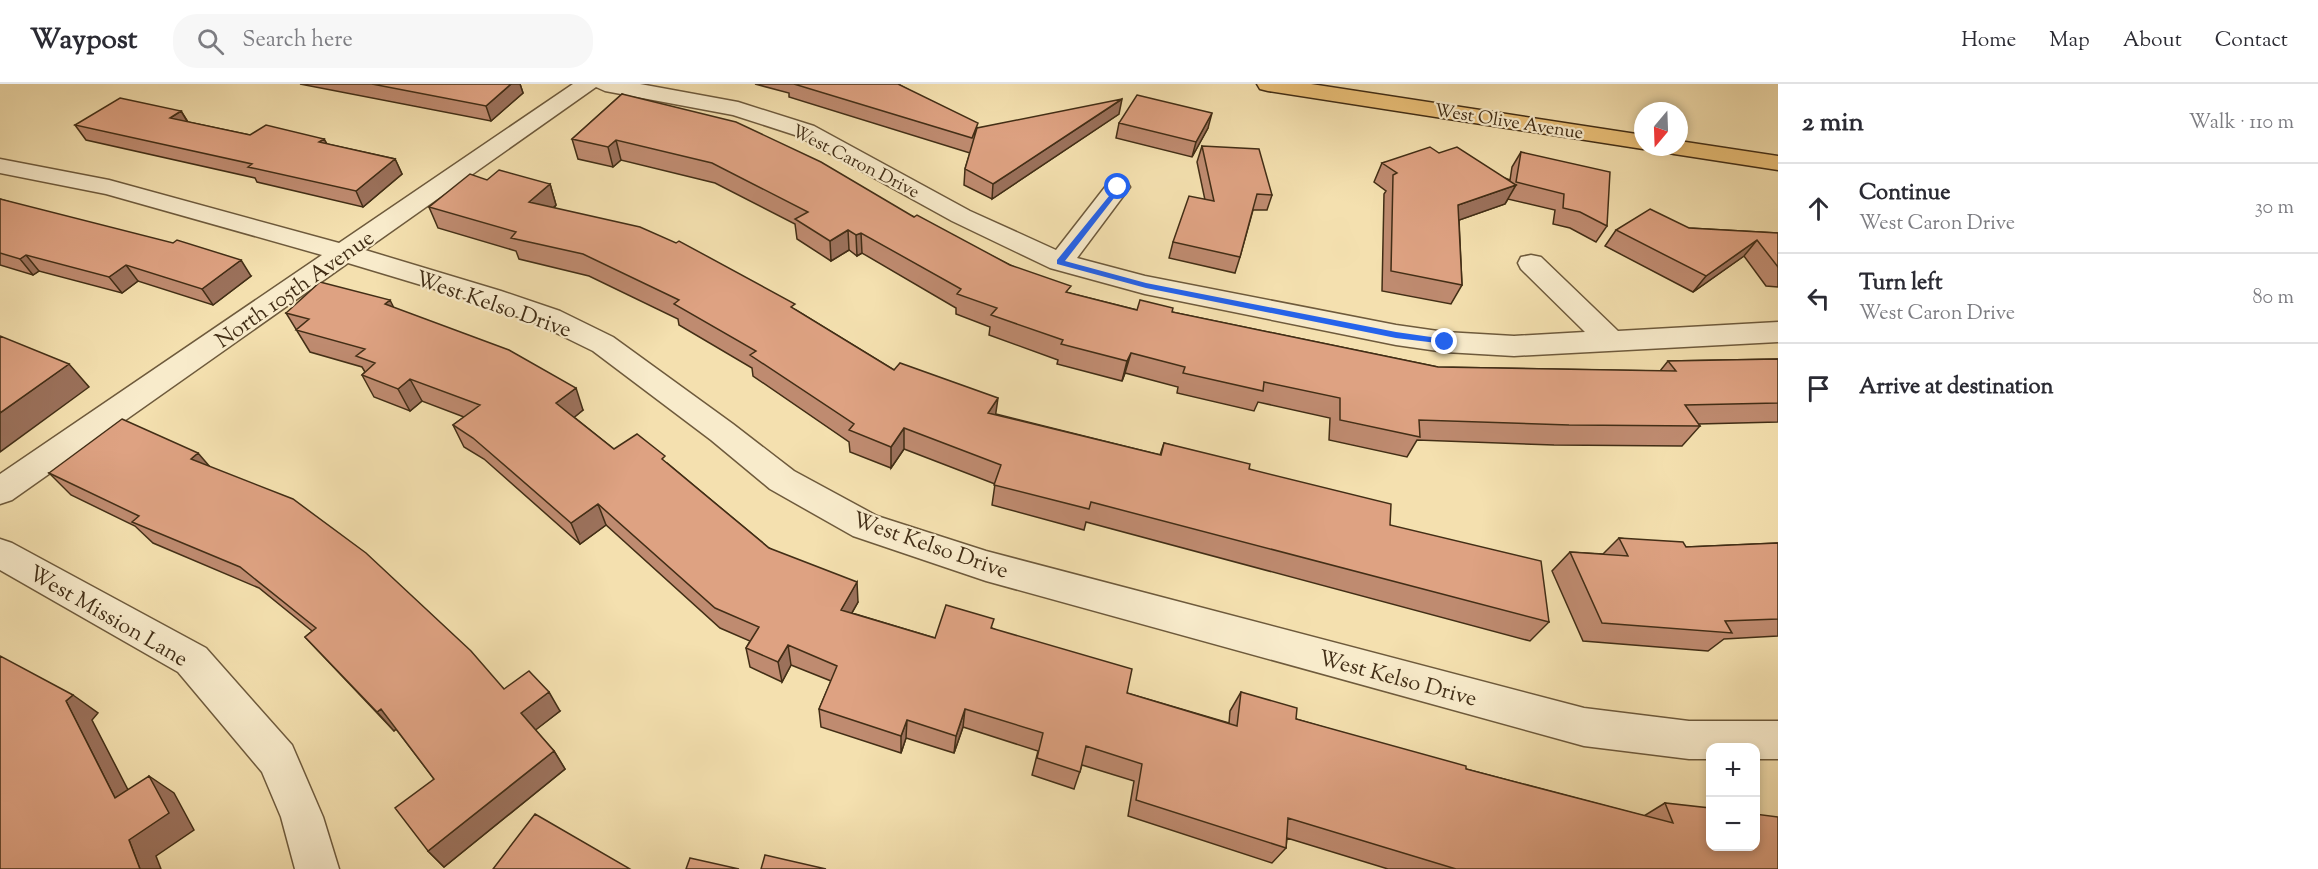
<!DOCTYPE html>
<html lang="en">
<head>
<meta charset="utf-8">
<style>
	:root { --surface:#fff; --page:#f7f7f7; --text:#2b2b33; --muted:#7c7c81; --line:#e1e1e2 }
	body { margin:0; font-family:"Sorts Mill Goudy",serif; background:var(--page); color:var(--text) }
	.controls { position:absolute; right:18px; bottom:18px; display:grid; overflow:hidden; border-radius:12px; box-shadow:0 3px 9px #0003 }
	.controls button { width:54px; height:54px; display:grid; place-items:center; padding:0; border:0; border-bottom:2px solid var(--line); background:var(--surface); color:var(--text); font:30px sans-serif }
	.compass { position:absolute; left:1634px; top:18px; width:54px; height:54px; border-radius:50%; background:var(--surface); box-shadow:0 3px 9px #0003; rotate:199deg }
	.stop { position:absolute; width:18px; height:18px; margin:-14px; border:4px solid #2563eb; border-radius:50%; background:#fff }
	.stop.end { background:#2563eb; border-color:#fff; box-shadow:0 2px 6px #0008 }
	.list { margin:0; padding:0; list-style:none }
	h2 { display:flex; justify-content:space-between; align-items:center; height:78px; margin:0; padding:0 24px; font-size:26px }
	h2 small { font-size:20px; font-weight:400; color:var(--muted) }
	.list li { display:grid; grid-template-columns:39px 1fr auto; gap:18px; align-items:center; box-sizing:border-box; height:90px; padding:0 24px; border-top:2px solid var(--line) }
	.list b { display:block; font-size:22px; white-space:nowrap }
	.list p { margin:0; font-size:20px; white-space:nowrap; color:var(--muted) }
	.list em { font-size:20px; font-style:normal; color:var(--muted) }
	.icon { flex:none; width:33px; height:33px; fill:none; stroke:currentColor; stroke-width:2; stroke-linecap:round; stroke-linejoin:round }
	.map { position:relative; flex:none; width:1778px; height:785px; overflow:hidden }
	header { display:flex; align-items:center; gap:36px; box-sizing:border-box; height:84px; padding:0 30px; background:var(--surface); border-bottom:2px solid var(--line) }
	header strong { font-size:28px }
	nav { display:flex; gap:33px; margin-inline-start:auto; font-size:21px }
	.search { width:420px; height:54px; background:var(--page); display:flex; align-items:center; gap:15px; box-sizing:border-box; padding:0 21px; border-radius:24px; color:var(--muted); font-size:22px }
	main { display:flex }
	aside { flex:1; background:var(--surface) }
	.map>svg:first-child { display:block }
	.lines { fill:none; stroke-linecap:round; stroke-linejoin:round }
	.minor-casing { stroke:#6e5a3c; stroke-width:3 }
	.major-casing { stroke:#422e16; stroke-width:3 }
	.minor { fill:#f8ebcb; fill-rule:evenodd }
	.major { fill:#eac078; fill-rule:evenodd }
	.wall { fill:#bf8b70; stroke:#422e16; stroke-width:1.5 }
	.shaded-wall { fill:#9b715b; stroke:#422e16; stroke-width:1.5 }
	.building { fill:#dea282; stroke:#422e16; stroke-width:1.5 }
	.route { fill:#2563eb }
	.labels { text-anchor:middle; stroke-width:4.5; stroke-linejoin:round; paint-order:stroke }
	.far-street-label { font-size:18px; fill:#422e16; stroke:#f8ebcb }
	.street-label { font-size:22px; fill:#422e16; stroke:#f8ebcb }
</style>
</head>
<body>
<header>
<strong>Waypost</strong>
<div class="search"><svg class="icon" aria-label="search" viewBox="0 0 24 24"><circle cx="10" cy="10" r="6"/><path d="M15 15l6 6"/></svg>Search here</div>
<nav><a>Home</a><a>Map</a><a>About</a><a>Contact</a></nav>
</header>
<main>
<div class="map">
<svg width="1778" height="785" viewBox="0 0 1778 785">
	<rect width="100%" height="100%" fill="#f4e0af"/>
	<filter id="stains"><feTurbulence type="fractalNoise" baseFrequency=".00333" numOctaves="4"/><feColorMatrix values="0 0 0 0 .2 0 0 0 0 .09 0 0 0 0 .02 0 0 0 .5 -.17"/></filter>
	<radialGradient id="worn" r=".72"><stop offset=".6" stop-color="#630" stop-opacity="0"/><stop offset="1" stop-color="#630" stop-opacity=".3"/></radialGradient>
	<g class="lines">
		<defs>
			<path id="minor" d="M 573,0 L 640,0 L 738,18 L 814,42 L 970,127 L 1056,166 L 1109,98 L 1118,96 L 1127,98 L 1130,103 L 1077,174 L 1145,192 L 1396,241 L 1445,248 L 1514,252 L 1585,248 L 1521,185 L 1518,179 L 1521,173 L 1531,171 L 1541,173 L 1618,247 L 1778,238 L 1778,258 L 1514,272 L 1445,268 L 1396,261 L 1145,210 L 1050,184 L 952,137 L 798,52 L 733,31 L 605,7 L 596,3 L 365,166 L 501,207 L 560,227 L 613,253 L 733,340 L 794,387 L 877,432 L 986,467 L 1584,624 L 1689,637 L 1778,637 L 1778,675 L 1756,675 L 1756,664 L 1710,664 L 1710,675 L 1689,675 L 1584,662 L 986,497 L 853,452 L 770,405 L 711,356 L 593,267 L 540,241 L 481,219 L 348,179 L 12,416 L 0,420 L 0,390 L 322,171 L 106,110 L 0,89 L 0,75 L 109,96 L 339,159 Z
				M 0,455 L 12,459 L 206,564 L 292,661 L 323,733 L 339,785 L 295,785 L 281,733 L 262,688 L 178,588 L 0,486 Z"/>
			<path id="major" d="M 1257,0 L 1311,0 L 1643,51 L 1643,63 L 1651,63 L 1643,65 L 1268,7 L 1260,5 Z
				M 1679,57 L 1778,72 L 1778,86 L 1674,70 L 1666,68 L 1662,63 L 1679,63 Z"/>
		</defs>
		<use href="#minor" class="minor-casing"/>
		<use href="#major" class="major-casing"/>
		<use href="#minor" class="minor"/>
		<use href="#major" class="major"/>
	</g>
	<path class="wall" d="M 300,0 L 520,0 L 523,9 L 491,37 Z
		M 755,0 L 898,0 L 978,44 L 1119,30 L 992,115 L 964,101 L 965,85 L 970,69 L 789,13 L 789,9 Z
		M 622,10 L 914,133 L 1010,181 L 1069,209 L 1137,226 L 1172,228 L 1438,283 L 1660,287 L 1668,277 L 1778,275 L 1778,338 L 1699,340 L 1700,342 L 1682,362 L 1554,361 L 1417,356 L 1407,373 L 1329,356 L 1330,334 L 1258,318 L 1254,327 L 1177,309 L 1178,303 L 1125,289 L 1122,297 L 1057,280 L 1058,276 L 989,251 L 990,243 L 956,230 L 956,224 L 862,169 L 857,172 L 849,166 L 831,177 L 797,155 L 795,140 L 715,99 L 621,76 L 613,83 L 578,75 L 572,55 Z
		M 181,27 L 188,38 L 250,51 L 324,55 L 327,60 L 395,75 L 402,90 L 363,123 L 257,98 L 255,94 L 86,56 L 75,41 Z
		M 1119,39 L 1208,44 L 1192,73 L 1116,54 Z
		M 1202,62 L 1272,111 L 1267,126 L 1253,126 L 1240,173 L 1235,189 L 1169,174 L 1173,158 L 1205,116 L 1197,78 Z
		M 1521,68 L 1607,142 L 1596,158 L 1570,144 L 1553,140 L 1555,126 L 1508,115 L 1505,120 L 1459,136 L 1462,201 L 1451,220 L 1382,207 L 1384,110 L 1386,107 L 1374,98 L 1382,79 L 1439,69 L 1510,96 L 1512,83 Z
		M 487,96 L 550,100 L 556,121 L 554,124 L 796,226 L 894,286 L 996,330 L 1160,371 L 1164,359 L 1249,385 L 1390,441 L 1549,538 L 1530,557 L 1086,438 L 1084,446 L 992,421 L 995,400 L 904,365 L 891,384 L 850,368 L 849,358 L 753,292 L 752,284 L 679,241 L 678,235 L 589,192 L 519,175 L 516,167 L 438,144 L 429,123 Z
		M 0,115 L 251,192 L 213,221 L 138,197 L 122,209 L 39,187 L 33,191 L 0,181 Z
		M 1689,144 L 1778,149 L 1778,203 L 1766,202 L 1744,172 L 1693,208 L 1605,162 L 1616,146 Z
		M 394,224 L 583,326 L 574,333 L 614,365 L 667,379 L 769,464 L 858,518 L 852,529 L 935,554 L 992,544 L 1127,609 L 1229,639 L 1230,627 L 1241,608 L 1296,635 L 1466,685 L 1644,732 L 1665,719 L 1778,785 L 1388,785 L 1287,754 L 1286,764 L 1272,779 L 1128,732 L 1134,697 L 1082,681 L 1074,705 L 1032,691 L 1038,667 L 963,643 L 954,669 L 906,654 L 901,669 L 821,643 L 819,625 L 831,597 L 791,581 L 782,598 L 750,583 L 746,564 L 750,557 L 720,544 L 606,441 L 580,460 L 484,375 L 464,363 L 453,341 L 464,333 L 422,317 L 410,327 L 374,313 L 362,291 L 365,288 L 362,283 L 310,268 L 286,229 Z
		M 210,383 L 504,605 L 560,627 L 535,646 L 554,667 L 565,685 L 444,783 L 428,767 L 434,695 L 396,645 L 394,647 L 323,572 L 305,553 L 312,547 L 259,504 L 153,459 L 135,442 L 71,411 L 49,389 Z
		M 1619,454 L 1686,463 L 1778,459 L 1778,552 L 1724,555 L 1708,567 L 1583,557 L 1552,487 L 1570,468 L 1603,470 Z"/>
	<path class="shaded-wall" d="M 511,0 L 520,0 L 523,9 L 491,37 L 486,22 Z
		M 1122,15 L 1119,30 L 992,115 L 993,100 Z
		M 181,27 L 190,42 L 170,34 Z
		M 1212,29 L 1208,44 L 1192,73 L 1196,58 Z
		M 324,55 L 332,70 L 319,58 Z
		M 616,56 L 621,76 L 613,83 L 608,63 Z
		M 395,75 L 402,90 L 363,123 L 356,107 Z
		M 550,100 L 556,121 L 536,140 L 529,118 Z
		M 1516,101 L 1505,120 L 1448,140 L 1458,121 Z
		M 848,146 L 849,166 L 831,177 L 830,157 Z
		M 861,149 L 862,169 L 857,172 L 856,151 Z
		M 1757,156 L 1744,172 L 1693,208 L 1706,192 Z
		M 26,171 L 39,187 L 33,191 L 20,175 Z
		M 241,176 L 251,192 L 213,221 L 202,205 Z
		M 126,181 L 138,197 L 122,209 L 109,193 Z
		M 390,216 L 401,238 L 385,220 Z
		M 1131,269 L 1125,289 L 1122,297 L 1127,277 Z
		M 69,280 L 89,303 L 0,368 L 0,329 Z
		M 410,295 L 422,317 L 410,327 L 398,305 Z
		M 576,304 L 583,326 L 565,341 L 556,319 Z
		M 998,314 L 995,335 L 988,329 Z
		M 904,344 L 904,365 L 891,384 L 891,363 Z
		M 198,369 L 217,391 L 191,375 Z
		M 598,420 L 606,441 L 580,460 L 571,439 Z
		M 857,498 L 858,518 L 842,546 L 841,526 Z
		M 788,561 L 791,581 L 782,598 L 778,578 Z
		M 549,608 L 560,627 L 533,648 L 521,629 Z
		M 73,611 L 98,629 L 92,636 L 141,731 L 115,714 L 66,617 Z
		M 381,625 L 397,644 L 394,647 L 377,628 Z
		M 965,625 L 963,643 L 954,669 L 956,652 Z
		M 907,636 L 906,654 L 901,669 L 901,652 Z
		M 554,667 L 565,685 L 444,783 L 428,767 Z
		M 149,692 L 174,709 L 194,746 L 156,772 L 161,785 L 140,785 L 129,756 Z"/>
	<path class="building" d="M 372,0 L 511,0 L 486,22 Z
		M 794,0 L 898,0 L 978,39 L 972,54 Z
		M 622,10 L 736,38 L 821,78 L 914,133 L 917,131 L 1010,181 L 1071,202 L 1066,208 L 1137,226 L 1140,216 L 1173,224 L 1172,228 L 1438,283 L 1676,287 L 1668,277 L 1778,275 L 1778,319 L 1685,321 L 1700,342 L 1569,341 L 1419,336 L 1420,353 L 1340,336 L 1340,314 L 1264,298 L 1263,307 L 1183,289 L 1185,283 L 1131,269 L 1127,277 L 1061,260 L 1063,256 L 991,231 L 997,224 L 957,210 L 961,205 L 861,149 L 856,151 L 848,146 L 830,157 L 795,135 L 808,128 L 712,79 L 616,56 L 608,63 L 572,55 Z
		M 1137,11 L 1212,29 L 1196,58 L 1119,39 Z
		M 120,14 L 181,27 L 170,34 L 250,51 L 266,41 L 324,55 L 319,58 L 395,75 L 356,107 L 248,83 L 252,80 L 75,41 Z
		M 1122,15 L 993,100 L 965,85 L 977,44 Z
		M 1202,62 L 1259,65 L 1272,111 L 1257,110 L 1240,173 L 1173,158 L 1189,112 L 1214,117 Z
		M 1430,63 L 1439,69 L 1457,63 L 1516,101 L 1458,121 L 1462,201 L 1391,187 L 1393,91 L 1397,89 L 1382,79 Z
		M 1521,68 L 1610,88 L 1607,142 L 1580,128 L 1563,124 L 1564,110 L 1516,98 Z
		M 499,86 L 550,100 L 529,118 L 640,143 L 676,159 L 679,157 L 795,220 L 791,223 L 894,286 L 900,279 L 998,314 L 988,329 L 1161,371 L 1164,359 L 1250,380 L 1249,385 L 1391,420 L 1390,441 L 1541,477 L 1549,538 L 1091,418 L 1089,425 L 994,401 L 1001,381 L 904,344 L 891,363 L 849,346 L 854,340 L 750,271 L 756,267 L 674,220 L 679,216 L 583,170 L 511,154 L 516,148 L 429,123 L 470,90 L 487,96 Z
		M 0,115 L 173,159 L 177,156 L 241,176 L 202,205 L 126,181 L 109,193 L 26,171 L 20,175 L 0,169 Z
		M 1650,125 L 1689,144 L 1778,149 L 1778,183 L 1757,156 L 1706,192 L 1616,146 Z
		M 320,198 L 390,216 L 385,220 L 509,266 L 576,304 L 556,319 L 614,365 L 637,350 L 665,372 L 662,375 L 769,464 L 857,498 L 841,526 L 935,554 L 946,521 L 994,535 L 991,544 L 1132,585 L 1127,609 L 1237,642 L 1241,608 L 1297,624 L 1296,635 L 1466,682 L 1466,685 L 1673,739 L 1665,719 L 1710,724 L 1710,762 L 1755,762 L 1755,730 L 1778,733 L 1778,785 L 1456,785 L 1288,734 L 1286,764 L 1136,716 L 1142,680 L 1086,662 L 1080,688 L 1037,674 L 1043,649 L 965,625 L 956,652 L 907,636 L 901,652 L 819,625 L 837,582 L 788,561 L 778,578 L 746,564 L 759,543 L 715,524 L 598,420 L 571,439 L 473,354 L 453,341 L 480,321 L 410,295 L 398,305 L 362,291 L 375,279 L 356,272 L 365,265 L 296,246 L 309,235 L 286,229 Z
		M 0,252 L 69,280 L 0,329 Z
		M 122,335 L 198,369 L 191,375 L 293,415 L 366,469 L 471,567 L 504,605 L 529,587 L 549,608 L 521,629 L 554,667 L 428,767 L 395,724 L 434,695 L 381,625 L 377,628 L 305,553 L 316,544 L 240,483 L 132,438 L 139,432 L 49,389 Z
		M 1619,454 L 1683,458 L 1686,463 L 1778,459 L 1778,535 L 1725,537 L 1732,549 L 1602,539 L 1570,468 L 1628,472 Z
		M 0,572 L 73,611 L 66,617 L 115,714 L 149,692 L 169,729 L 129,756 L 140,785 L 0,785 Z
		M 535,730 L 630,785 L 493,785 Z
		M 765,771 L 826,785 L 761,785 Z
		M 690,774 L 739,785 L 686,785 Z"/>
	<path class="route" d="M 1118,101 L 1121,105 L 1065,177 L 1146,199 L 1396,248 L 1445,255 L 1449,258 L 1445,260 L 1396,254 L 1146,204 L 1057,180 L 1057,176 Z"/>
	<g class="labels">
		<g class="far-street-label">
			<text transform="translate(1509 37) rotate(9)" y="6">West Olive Avenue</text>
			<text transform="translate(856 77) rotate(27)" y="6">West Caron Drive</text>
		</g>
		<g class="street-label">
			<text transform="translate(294 204) rotate(-35)" y="8">North 105th Avenue</text>
			<text transform="translate(494 219) rotate(19)" y="8">West Kelso Drive</text>
			<text transform="translate(931 460) rotate(19)" y="8">West Kelso Drive</text>
			<text transform="translate(109 531) rotate(30)" y="8">West Mission Lane</text>
			<text transform="translate(1398 593) rotate(15)" y="8">West Kelso Drive</text>
		</g>
	</g>
	<rect width="100%" height="100%" filter="url(#stains)"/>
	<rect width="100%" height="100%" fill="url(#worn)"/>
</svg>
<div class="controls">
<button>+</button>
<button>−</button>
</div>
<svg class="compass" viewBox="-18 -18 36 36"><path d="M0-13l5 13h-10z" fill="#e53935"/><path d="M0 13l5-13h-10z" fill="#7c7c81"/></svg>
<div class="stop" style="left:1118px;top:103px"></div>
<div class="stop end" style="left:1445px;top:258px"></div>
</div>
<aside>
<h2>2 min<small>Walk · 110 m</small></h2>
<ul class="list">
<li><svg class="icon" aria-label="ahead" viewBox="0 0 24 24"><path d="M12 20V5M6 11l6-6 6 6"/></svg><div><b>Continue</b><p>West Caron Drive</p></div><em>30 m</em></li>
<li><svg class="icon" aria-label="left" viewBox="0 0 24 24"><path d="M17 20v-9H6M10 6l-5 5 5 5"/></svg><div><b>Turn left</b><p>West Caron Drive</p></div><em>80 m</em></li>
<li><svg class="icon" aria-label="arrive" viewBox="0 0 24 24"><path d="M6 21V4h12l-3 4 3 4H6"/></svg><div><b>Arrive at destination</b></div></li>
</ul>
</aside>
</main>
</body>
</html>
